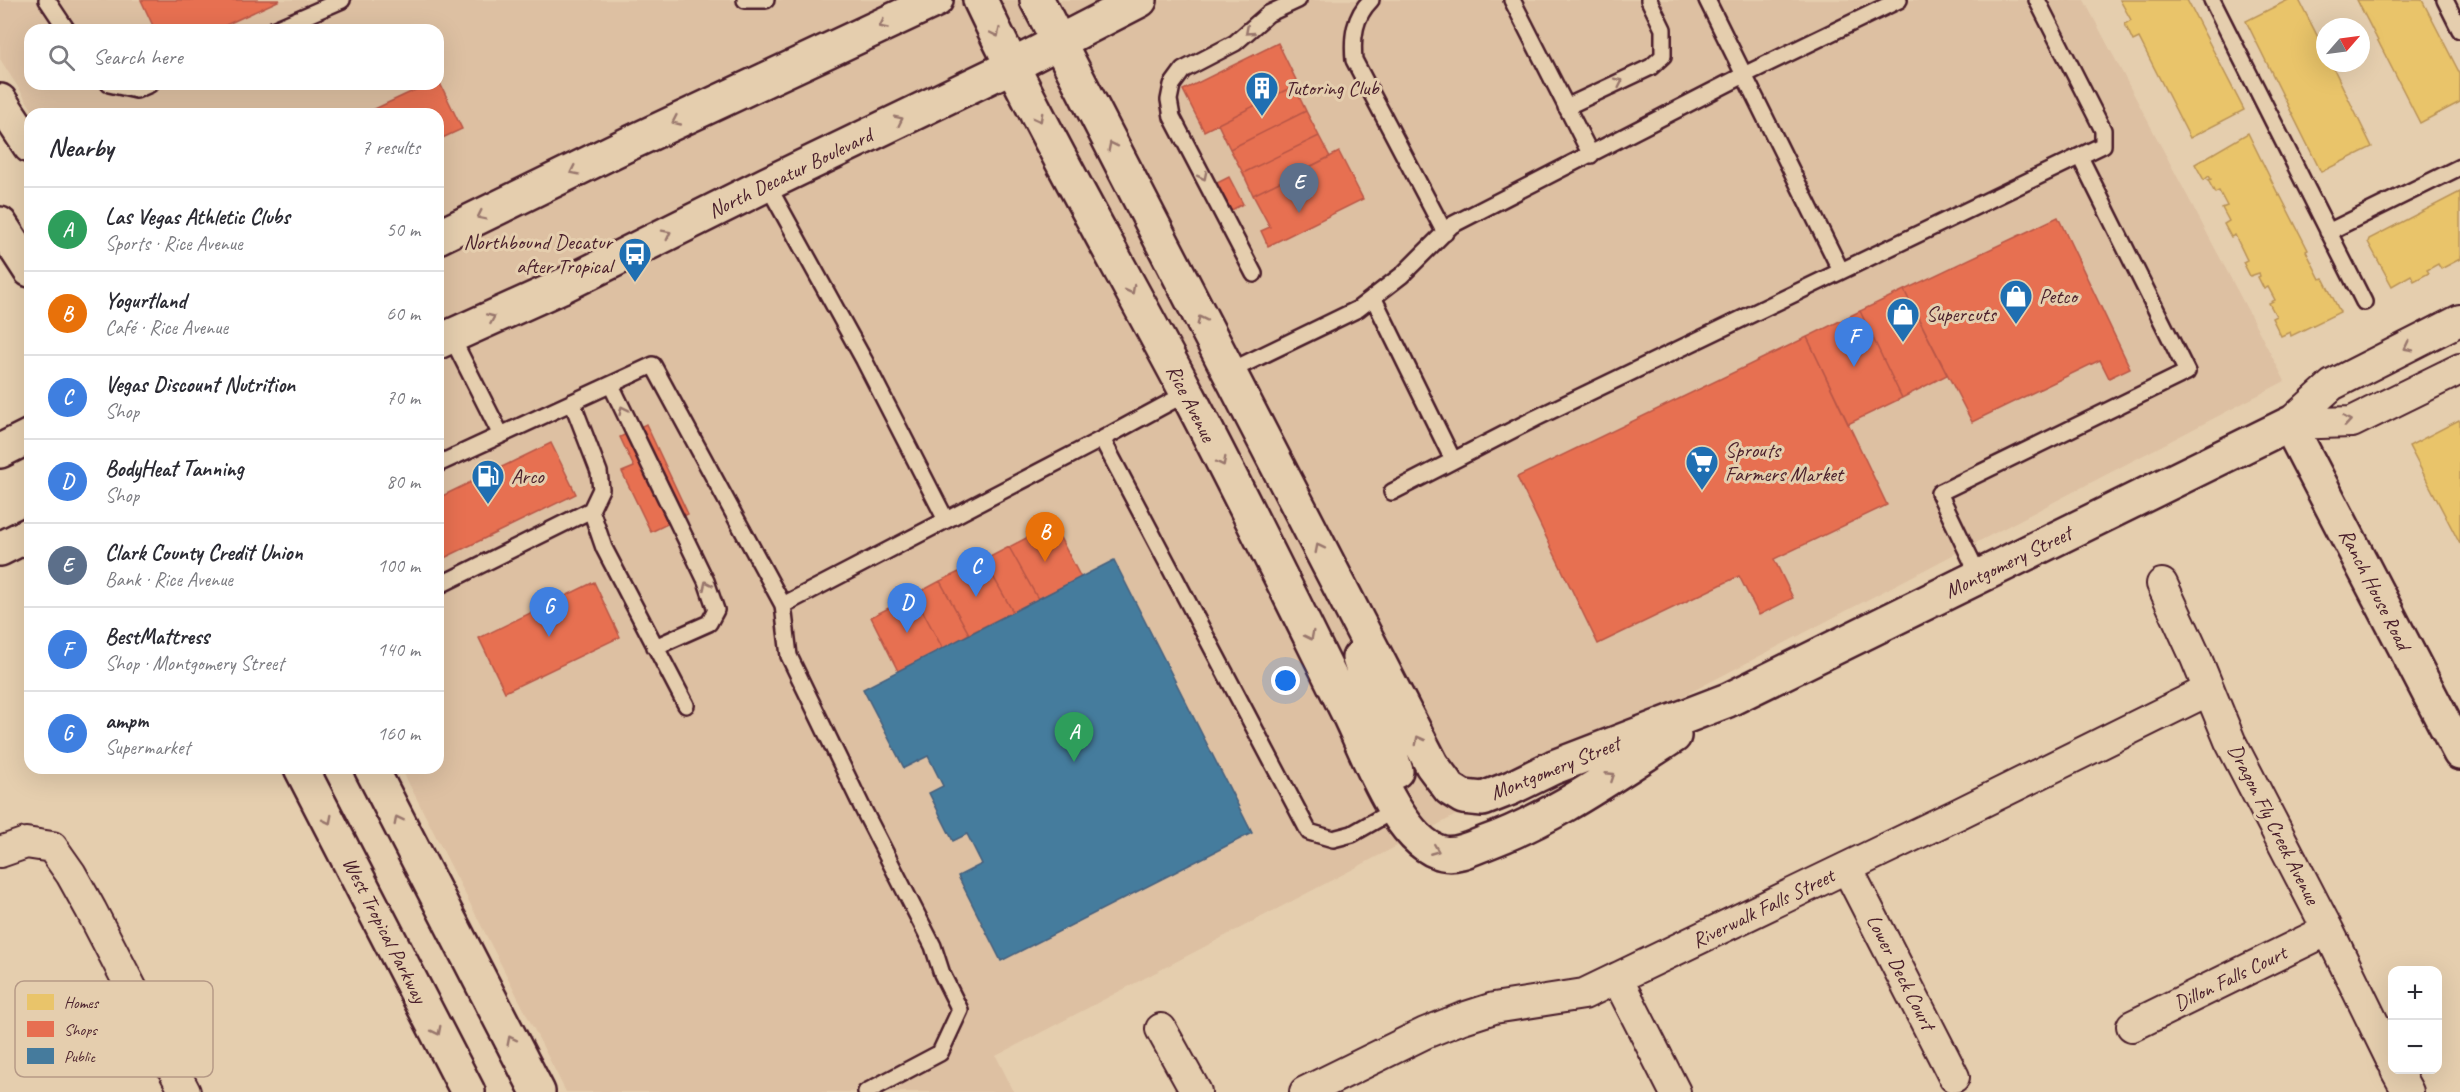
<!DOCTYPE html>
<html lang="en">
<head>
<meta charset="utf-8">
<style>
	:root { --surface:#fff; --page:#f7f7f7; --text:#2b2b33; --muted:#7c7c81; --line:#e1e1e2; --accent:#1f6fb2 }
	body { margin:0; font-family:Caveat,sans-serif; background:var(--page); color:var(--text) }
	.controls { position:absolute; right:18px; bottom:18px; display:grid; overflow:hidden; border-radius:12px; box-shadow:0 6px 24px #0002 }
	.controls button { width:54px; height:54px; display:grid; place-items:center; padding:0; border:0; border-bottom:2px solid var(--line); background:var(--surface); color:var(--text); font:30px sans-serif }
	.compass { position:absolute; left:2316px; top:18px; width:54px; height:54px; border-radius:50%; background:var(--surface); box-shadow:0 6px 24px #0002; rotate:62deg }
	.you { position:absolute; left:1286px; top:681px; width:21px; height:21px; margin:-15px; border:4px solid #fff; border-radius:50%; background:#1a73e8; box-shadow:0 0 0 9px #1a73e833 }
	.badge { display:grid; place-items:center; width:39px; height:39px; border-radius:50%; background:var(--accent); color:#fff; font-size:20px; font-weight:700 }
	.pin { position:absolute; translate:-50% -50px; filter:drop-shadow(0 2px 3px #0008) }
	.pin::after { content:''; position:absolute; top:32px; width:21px; height:18px; background:inherit; clip-path:polygon(0 0,100% 0,50% 100%) }
	.list { margin:0; padding:0; list-style:none }
	h2 { display:flex; justify-content:space-between; align-items:center; height:78px; margin:0; padding:0 24px; font-size:26px }
	h2 small { font-size:20px; font-weight:400; color:var(--muted) }
	.list li { display:grid; grid-template-columns:39px 1fr auto; gap:18px; align-items:center; box-sizing:border-box; height:84px; padding:0 24px; border-top:2px solid var(--line) }
	.list b { display:block; font-size:22px; white-space:nowrap }
	.list p { margin:0; font-size:20px; white-space:nowrap; color:var(--muted) }
	.list em { font-size:20px; font-style:normal; color:var(--muted) }
	.icon { flex:none; width:33px; height:33px; fill:none; stroke:currentColor; stroke-width:2; stroke-linecap:round; stroke-linejoin:round }
	.map { position:relative; flex:none; width:2460px; height:1092px; overflow:hidden }
	.search { position:absolute; background:var(--surface); box-shadow:0 6px 24px #0002; left:24px; top:24px; width:420px; height:66px; display:flex; align-items:center; gap:15px; box-sizing:border-box; padding:0 21px; border-radius:18px; color:var(--muted); font-size:22px }
	.panel { position:absolute; background:var(--surface); box-shadow:0 6px 24px #0002; left:24px; top:108px; width:420px; height:666px; border-radius:18px }
	.map>svg:first-child { display:block }
	.built { fill:#ddc0a2; fill-rule:evenodd }
	.homes { fill:#e9c46a; stroke:#b99257; stroke-width:1.5 }
	.shops { fill:#e76f51; stroke:#b85746; stroke-width:1.5 }
	.public { fill:#457b9d; stroke:#465f7b; stroke-width:1.5 }
	.lines { fill:none; stroke-linecap:round; stroke-linejoin:round }
	.service-casing { stroke:#4a1f2b; stroke-width:20 }
	.minor-casing { stroke:#4a1f2b; stroke-width:34 }
	.tertiary-casing { stroke:#4a1f2b; stroke-width:38 }
	.secondary-casing { stroke:#4a1f2b; stroke-width:38 }
	.primary-casing { stroke:#4a1f2b; stroke-width:38 }
	.service { stroke:#e5ceae; stroke-width:15 }
	.minor { stroke:#e5ceae; stroke-width:30 }
	.tertiary { stroke:#e5ceae; stroke-width:33 }
	.secondary { stroke:#e5ceae; stroke-width:33 }
	.primary { stroke:#e5ceae; stroke-width:33 }
	.oneway { stroke:#98766c }
	.labels { text-anchor:middle; stroke-width:6; stroke-linejoin:round; paint-order:stroke }
	.poi-label { font-size:21px; fill:#4a1f2b; stroke:#e5ceae; text-anchor:start }
	.street-label { font-size:21px; fill:#4a1f2b; stroke:#e5ceae }
	.key { fill:#e5ceae; stroke:#b69a87; stroke-width:1.5 }
	.key-label { font-size:16px; fill:#4a1f2b }
</style>
</head>
<body>
<div class="map">
<svg width="2460" height="1092" viewBox="0 0 2460 1092">
	<rect width="100%" height="100%" fill="#e5ceae"/>
	<filter id="ink" filterUnits="userSpaceOnUse"><feTurbulence type="fractalNoise" baseFrequency=".0167" numOctaves="2"/><feDisplacementMap in="SourceGraphic" scale="12" xChannelSelector="R" yChannelSelector="G"/><feConvolveMatrix kernelMatrix="1 2 1 2 8 2 1 2 1" color-interpolation-filters="sRGB"/></filter>
	<g filter="url(#ink)">
		<path class="built" d="M 0,0 L 2084,0 L 2285,381 L 996,1056 L 1014,1092 L 566,1092 L 401,768 L 438,768 L 438,114 L 35,114 L 0,59 ZM 30,30 L 438,30 L 438,84 L 30,84 Z"/>
		<path class="homes" d="M 2120,0 L 2187,0 L 2244,110 L 2190,138 L 2139,38 L 2133,41 L 2125,24 L 2131,20 Z
			M 2288,0 L 2299,0 L 2325,51 L 2325,63 L 2331,63 L 2372,147 L 2321,172 L 2246,21 Z
			M 2357,0 L 2422,0 L 2460,74 L 2460,102 L 2420,123 Z
			M 2248,133 L 2279,196 L 2280,195 L 2308,250 L 2306,251 L 2320,279 L 2323,278 L 2340,312 L 2291,336 L 2290,332 L 2281,336 L 2272,318 L 2276,316 L 2269,303 L 2275,300 L 2268,287 L 2264,289 L 2258,277 L 2260,276 L 2259,273 L 2250,276 L 2243,262 L 2247,260 L 2235,235 L 2231,237 L 2224,224 L 2229,221 L 2222,208 L 2227,206 L 2219,191 L 2215,193 L 2208,180 L 2211,179 L 2209,176 L 2204,180 L 2195,164 Z
			M 2460,192 L 2460,259 L 2441,269 L 2438,264 L 2427,270 L 2429,273 L 2414,281 L 2411,275 L 2392,286 L 2368,242 L 2369,239 Z
			M 2459,420 L 2460,422 L 2460,544 L 2409,446 Z"/>
		<path class="shops" d="M 141,0 L 280,0 L 215,30 L 155,30 Z
			M 1278,43 L 1298,84 L 1204,131 L 1183,90 Z
			M 438,79 L 462,129 L 438,140 L 438,114 L 364,114 L 428,84 L 438,84 Z
			M 1294,86 L 1306,111 L 1230,149 L 1218,124 Z
			M 1306,111 L 1319,136 L 1243,173 L 1230,149 Z
			M 1319,136 L 1330,157 L 1253,195 L 1243,173 Z
			M 1339,152 L 1363,199 L 1268,246 L 1261,231 L 1270,227 L 1253,195 Z
			M 1229,177 L 1243,204 L 1228,212 L 1213,185 Z
			M 2058,217 L 2130,368 L 2109,378 L 2100,360 L 1972,422 L 1904,290 Z
			M 1904,290 L 1947,375 L 1902,398 L 1860,311 Z
			M 1860,311 L 1902,398 L 1848,424 L 1807,337 Z
			M 1807,337 L 1887,505 L 1774,559 L 1793,598 L 1759,615 L 1739,576 L 1598,644 L 1517,477 Z
			M 646,424 L 688,514 L 651,532 L 622,472 L 634,467 L 620,437 Z
			M 551,443 L 576,494 L 438,561 L 438,498 Z
			M 1053,524 L 1081,578 L 1038,599 L 1009,547 Z
			M 1009,547 L 1038,599 L 1013,612 L 984,560 Z
			M 984,560 L 1013,612 L 969,634 L 940,581 Z
			M 940,581 L 969,634 L 943,649 L 914,595 Z
			M 594,582 L 620,637 L 505,692 L 479,638 Z
			M 914,595 L 943,649 L 898,671 L 871,617 Z"/>
		<path class="public" d="M 1114,560 L 1252,833 L 1001,961 L 958,876 L 982,864 L 967,834 L 953,841 L 929,793 L 943,786 L 928,756 L 904,768 L 863,689 Z"/>
		<g class="lines">
			<defs>
				<path id="service" d="M 47,0 L 67,30
					M 745,0 L 766,0
					M 1371,0 C 1354,17 1352,37 1354,60 L 1445,233
					M 1512,0 L 1591,155
					M 1707,0 L 1841,271
					M 2212,0 L 2364,302
					M 2445,0 L 2460,30
					M 273,30 L 342,0
					M 109,84 L 136,90 L 150,84
					M 1566,107 L 1651,67 L 1663,56 L 1663,29 L 1649,0
					M 767,184 L 864,360 L 946,520
					M 2328,232 L 2460,167
					M 1254,274 L 1172,117 L 1169,100 L 1172,85 L 1183,70 L 1235,43 L 1268,14 L 1298,0
					M 1373,297 L 1453,460
					M 451,336 L 501,435
					M 1228,372 L 1358,309 L 1402,275 L 1452,225 L 1744,75 L 1899,0
					M 611,385 L 706,581 L 716,610 L 709,623 L 655,647
					M 572,402 L 599,472 L 601,489 L 591,510 L 604,548 L 686,705
					M 1102,439 L 1187,393
					M 438,464 L 653,365 L 783,605 L 789,656 L 864,811 L 933,946 L 942,974 L 960,1010 L 940,1053 L 866,1092
					M 1392,492 L 1536,418 L 2103,145 L 2103,130 L 2037,0
					M 1979,576 L 1939,493 L 2187,372 L 2080,157
					M 438,586 L 591,510
					M 783,605 L 1102,439 L 1309,832 L 1333,839 L 1352,834 L 1394,810"/>
				<path id="minor" d="M 2289,424 L 2332,385 L 2460,320
					M 2289,424 L 2352,422 L 2460,369
					M 2162,584 L 2196,658 L 2230,741 L 2328,930 L 2392,1061
					M 0,852 L 26,843 L 52,847 L 71,874 L 91,910 L 185,1092
					M 1847,868 L 1954,1077
					M 1617,978 L 1675,1092
					M 2132,1026 L 2328,930
					M 1161,1029 L 1196,1092
					M 2396,1070 L 2408,1092
					M 1305,1092 L 1425,1033 L 1460,1019 L 1494,1008 L 1584,994 L 1958,814 L 2209,690"/>
				<path id="tertiary" d="M 980,0 C 1043,133 1117,261 1186,391 C 1242,497 1295,606 1348,713 C 1367,751 1399,844 1443,853 C 1457,856 1472,848 1485,843 C 1554,818 1613,775 1674,736
					M 1037,0 L 1432,765 L 1450,789 L 1463,797 L 1483,799 L 1511,788 L 1554,767 L 1728,700 L 2289,424 L 2460,753
					M 1359,658 L 1396,771"/>
				<path id="secondary" d="M 0,101 L 30,146
					M 0,224 L 30,270
					M 301,768 L 468,1092
					M 371,768 L 538,1092"/>
				<path id="primary" d="M 438,237 L 624,146 L 936,0
					M 438,342 L 560,287 L 767,184 L 1012,66 L 1140,0
					M 0,451 L 30,436
					M 0,549 L 30,534"/>
			</defs>
			<use href="#service" class="service-casing"/>
			<use href="#minor" class="minor-casing"/>
			<use href="#tertiary" class="tertiary-casing"/>
			<use href="#secondary" class="secondary-casing"/>
			<use href="#primary" class="primary-casing"/>
			<use href="#service" class="service"/>
			<use href="#minor" class="minor"/>
			<use href="#tertiary" class="tertiary"/>
			<use href="#secondary" class="secondary"/>
			<use href="#primary" class="primary"/>
		</g>
		<defs><path id="oneway-chevron" d="M-2-3.5L2.5 0L-2 3.5" fill="none" stroke-width="1.6" stroke-linecap="round" stroke-linejoin="round" transform="scale(1.5)"/></defs>
		<g class="oneway">
			<use href="#oneway-chevron" transform="translate(883 25) rotate(155)"/>
			<use href="#oneway-chevron" transform="translate(1249 31) rotate(139)"/>
			<use href="#oneway-chevron" transform="translate(996 33) rotate(65)"/>
			<use href="#oneway-chevron" transform="translate(1619 82) rotate(-26)"/>
			<use href="#oneway-chevron" transform="translate(1039 118) rotate(62)"/>
			<use href="#oneway-chevron" transform="translate(899 120) rotate(-26)"/>
			<use href="#oneway-chevron" transform="translate(676 121) rotate(155)"/>
			<use href="#oneway-chevron" transform="translate(1112 146) rotate(-117)"/>
			<use href="#oneway-chevron" transform="translate(574 171) rotate(154)"/>
			<use href="#oneway-chevron" transform="translate(1203 176) rotate(63)"/>
			<use href="#oneway-chevron" transform="translate(481 216) rotate(154)"/>
			<use href="#oneway-chevron" transform="translate(667 234) rotate(-27)"/>
			<use href="#oneway-chevron" transform="translate(1131 290) rotate(62)"/>
			<use href="#oneway-chevron" transform="translate(491 318) rotate(-24)"/>
			<use href="#oneway-chevron" transform="translate(1201 320) rotate(-117)"/>
			<use href="#oneway-chevron" transform="translate(2408 347) rotate(153)"/>
			<use href="#oneway-chevron" transform="translate(623 410) rotate(-116)"/>
			<use href="#oneway-chevron" transform="translate(2347 421) rotate(-9)"/>
			<use href="#oneway-chevron" transform="translate(1222 462) rotate(63)"/>
			<use href="#oneway-chevron" transform="translate(1319 548) rotate(-117)"/>
			<use href="#oneway-chevron" transform="translate(707 585) rotate(-115)"/>
			<use href="#oneway-chevron" transform="translate(1310 636) rotate(63)"/>
			<use href="#oneway-chevron" transform="translate(1419 740) rotate(-118)"/>
			<use href="#oneway-chevron" transform="translate(1611 776) rotate(-33)"/>
			<use href="#oneway-chevron" transform="translate(328 820) rotate(63)"/>
			<use href="#oneway-chevron" transform="translate(398 820) rotate(-117)"/>
			<use href="#oneway-chevron" transform="translate(1435 850) rotate(22)"/>
			<use href="#oneway-chevron" transform="translate(437 1031) rotate(63)"/>
			<use href="#oneway-chevron" transform="translate(511 1040) rotate(-117)"/>
		</g>
	</g>
	<defs>
		<symbol id="building-pin" viewBox="-11 -11 22 30"><path d="M0 17L-7.5 6A9.5 9.5 0 1 1 7.5 6Z" fill="#1f6fb2" stroke="#e5ceae"/><path d="M-4-6H4V6H1V3H-1V6H-4ZM-2.5-4.3h1.7v1.8h-1.7ZM.8-4.3h1.7v1.8H.8ZM-2.5-1h1.7V.8h-1.7ZM.8-1h1.7V.8H.8Z" fill="#fff"/></symbol>
		<symbol id="bus-pin" viewBox="-11 -11 22 30"><path d="M0 17L-7.5 6A9.5 9.5 0 1 1 7.5 6Z" fill="#1f6fb2" stroke="#e5ceae"/><path d="M-5-6H5V4H4V6H2V4H-2V6H-4V4H-5ZM-3.5-4V0h7V-4ZM-3.5 1.2v1.5H-2V1.2ZM2 1.2v1.5H3.5V1.2Z" fill="#fff"/></symbol>
		<symbol id="shop-pin" viewBox="-11 -11 22 30"><path d="M0 17L-7.5 6A9.5 9.5 0 1 1 7.5 6Z" fill="#1f6fb2" stroke="#e5ceae"/><path d="M-5-2.5h2.3a2.7 3.5 0 0 1 5.4 0H5L5.5 6h-11ZM-1.5-2.5h3a1.5 2.3 0 0 0-3 0Z" fill="#fff"/></symbol>
		<symbol id="supermarket-pin" viewBox="-11 -11 22 30"><path d="M0 17L-7.5 6A9.5 9.5 0 1 1 7.5 6Z" fill="#1f6fb2" stroke="#e5ceae"/><path d="M-6-5.5h2.5l.6 2H6L4.5 2H-2.5L-4.4-4H-6ZM-1.5 3.2a1.3 1.3 0 1 0 .1 0ZM3 3.2a1.3 1.3 0 1 0 .1 0Z" fill="#fff"/></symbol>
		<symbol id="fuel-pin" viewBox="-11 -11 22 30"><path d="M0 17L-7.5 6A9.5 9.5 0 1 1 7.5 6Z" fill="#1f6fb2" stroke="#e5ceae"/><path d="M-5.5-6h7V0h2V4h1.3V-2.5L3-4.5l.8-.8L6-3V5H2.5V1h-1V6h-7ZM-4.2-4.7v3.2H.2V-4.7Z" fill="#fff"/></symbol>
	</defs>
	<g fill-rule="evenodd">
		<use href="#building-pin" x="1243" y="69" width="38" height="52"/>
		<use href="#bus-pin" x="616" y="235" width="38" height="52"/>
		<use href="#shop-pin" x="1997" y="277" width="38" height="52"/>
		<use href="#shop-pin" x="1884" y="295" width="38" height="52"/>
		<use href="#supermarket-pin" x="1683" y="443" width="38" height="52"/>
		<use href="#fuel-pin" x="469" y="457" width="38" height="52"/>
	</g>
	<g class="labels">
		<g class="poi-label">
			<text x="1285" y="95">Tutoring Club</text>
			<text x="612" y="249" text-anchor="end">Northbound Decatur<tspan x="612" dy="24">after Tropical</tspan></text>
			<text x="2039" y="303">Petco</text>
			<text x="1926" y="321">Supercuts</text>
			<text x="1725" y="457">Sprouts<tspan x="1725" dy="24">Farmers Market</tspan></text>
			<text x="511" y="483">Arco</text>
		</g>
		<g class="street-label">
			<text transform="translate(790 173) rotate(-26)" y="7">North Decatur Boulevard</text>
			<text transform="translate(1191 403) rotate(63)" y="7">Rice Avenue</text>
			<text transform="translate(2008 562) rotate(-26)" y="7">Montgomery Street</text>
			<text transform="translate(2375 589) rotate(63)" y="7">Ranch House Road</text>
			<text transform="translate(1555 768) rotate(-22)" y="7">Montgomery Street</text>
			<text transform="translate(2274 824) rotate(63)" y="7">Dragon Fly Creek Avenue</text>
			<text transform="translate(1763 908) rotate(-26)" y="7">Riverwalk Falls Street</text>
			<text transform="translate(385 930) rotate(63)" y="7">West Tropical Parkway</text>
			<text transform="translate(1901 972) rotate(63)" y="7">Lower Deck Court</text>
			<text transform="translate(2230 978) rotate(-26)" y="7">Dillon Falls Court</text>
		</g>
	</g>
	<rect x="15" y="981" width="198" height="96" rx="9" class="key"/>
	<rect x="27" y="994" width="27" height="16" fill="#e9c46a"/>
	<rect x="27" y="1021" width="27" height="16" fill="#e76f51"/>
	<rect x="27" y="1048" width="27" height="16" fill="#457b9d"/>
	<g class="key-label">
		<text x="64" y="1008">Homes</text>
		<text x="64" y="1035">Shops</text>
		<text x="64" y="1062">Public</text>
	</g>
</svg>
<div class="controls">
<button>+</button>
<button>−</button>
</div>
<svg class="compass" viewBox="-18 -18 36 36"><path d="M0-13l5 13h-10z" fill="#e53935"/><path d="M0 13l5-13h-10z" fill="#7c7c81"/></svg>
<div class="you"></div>
<div class="pin badge" style="left:1074px;top:762px;background:#2e9e5b">A</div>
<div class="pin badge" style="left:1045px;top:562px;background:#e8710a">B</div>
<div class="pin badge" style="left:976px;top:597px;background:#3f7fe0">C</div>
<div class="pin badge" style="left:907px;top:633px;background:#3f7fe0">D</div>
<div class="pin badge" style="left:1299px;top:213px;background:#5c6f8a">E</div>
<div class="pin badge" style="left:1854px;top:367px;background:#3f7fe0">F</div>
<div class="pin badge" style="left:549px;top:637px;background:#3f7fe0">G</div>
<div class="search"><svg class="icon" aria-label="search" viewBox="0 0 24 24"><circle cx="10" cy="10" r="6"/><path d="M15 15l6 6"/></svg>Search here</div>
<section class="panel">
<h2>Nearby<small>7 results</small></h2>
<ul class="list">
<li><span class="badge" style="background:#2e9e5b">A</span><div><b>Las Vegas Athletic Clubs</b><p>Sports · Rice Avenue</p></div><em>50 m</em></li>
<li><span class="badge" style="background:#e8710a">B</span><div><b>Yogurtland</b><p>Café · Rice Avenue</p></div><em>60 m</em></li>
<li><span class="badge" style="background:#3f7fe0">C</span><div><b>Vegas Discount Nutrition</b><p>Shop</p></div><em>70 m</em></li>
<li><span class="badge" style="background:#3f7fe0">D</span><div><b>BodyHeat Tanning</b><p>Shop</p></div><em>80 m</em></li>
<li><span class="badge" style="background:#5c6f8a">E</span><div><b>Clark County Credit Union</b><p>Bank · Rice Avenue</p></div><em>100 m</em></li>
<li><span class="badge" style="background:#3f7fe0">F</span><div><b>BestMattress</b><p>Shop · Montgomery Street</p></div><em>140 m</em></li>
<li><span class="badge" style="background:#3f7fe0">G</span><div><b>ampm</b><p>Supermarket</p></div><em>160 m</em></li>
</ul>
</section>
</div>
</body>
</html>
